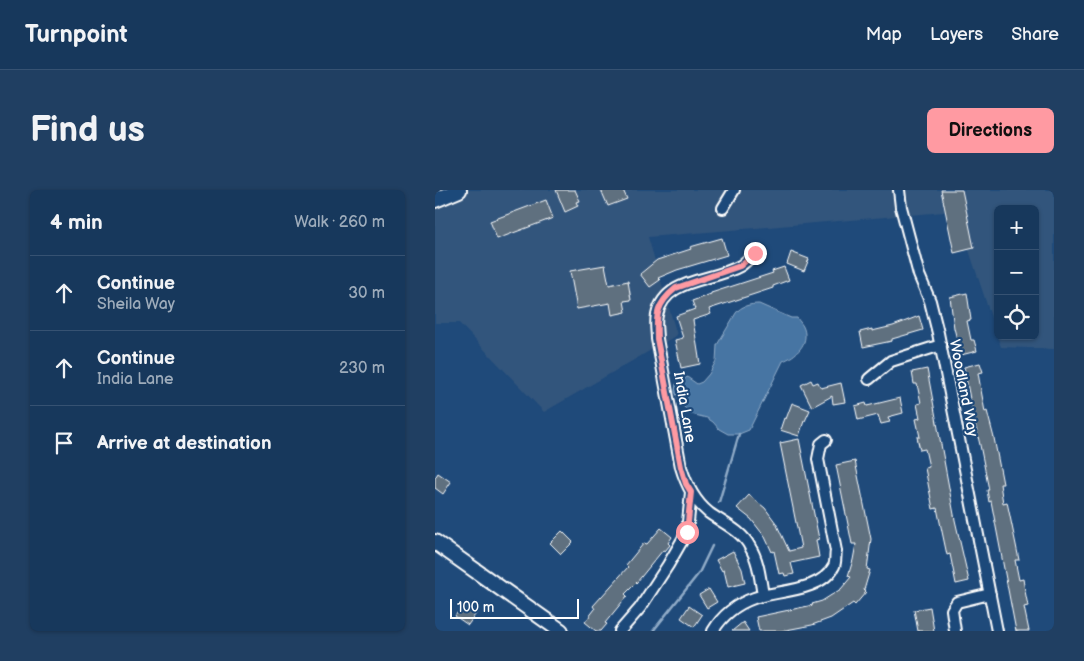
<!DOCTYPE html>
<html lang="en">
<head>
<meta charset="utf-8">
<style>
	:root { --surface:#17385c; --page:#203f62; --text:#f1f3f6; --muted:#9eacbb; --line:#365272; --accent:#ff9aa2 }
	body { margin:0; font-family:"Balsamiq Sans",sans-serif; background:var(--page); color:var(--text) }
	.controls { position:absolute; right:15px; top:15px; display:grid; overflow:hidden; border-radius:8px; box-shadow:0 1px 4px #0004 }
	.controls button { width:45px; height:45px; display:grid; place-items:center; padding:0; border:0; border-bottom:1px solid var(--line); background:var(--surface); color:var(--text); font:25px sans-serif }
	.scale { position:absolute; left:15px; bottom:12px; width:129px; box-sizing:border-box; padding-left:5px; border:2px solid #fff; border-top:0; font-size:14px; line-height:18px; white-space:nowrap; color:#fff; -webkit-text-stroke:4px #1f4a7a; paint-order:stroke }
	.stop { position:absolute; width:15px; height:15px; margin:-11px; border:4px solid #ff9aa2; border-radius:50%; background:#fff }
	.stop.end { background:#ff9aa2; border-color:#fff; box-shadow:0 1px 5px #0008 }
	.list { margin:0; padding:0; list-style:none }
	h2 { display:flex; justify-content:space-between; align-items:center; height:65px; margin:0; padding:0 20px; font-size:21px }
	h2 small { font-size:16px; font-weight:400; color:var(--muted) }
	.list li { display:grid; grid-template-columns:32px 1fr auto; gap:15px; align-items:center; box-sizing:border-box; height:75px; padding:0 20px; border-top:1px solid var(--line) }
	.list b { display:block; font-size:19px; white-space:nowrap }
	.list p { margin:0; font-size:16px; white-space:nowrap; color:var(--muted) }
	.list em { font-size:16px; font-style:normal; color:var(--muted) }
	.icon { flex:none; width:28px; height:28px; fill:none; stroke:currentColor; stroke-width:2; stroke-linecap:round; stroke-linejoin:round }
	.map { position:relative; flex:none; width:619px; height:441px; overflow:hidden; border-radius:8px }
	header { display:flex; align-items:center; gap:30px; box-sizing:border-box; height:70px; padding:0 25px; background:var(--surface); border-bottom:1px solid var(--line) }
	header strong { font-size:24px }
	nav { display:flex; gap:28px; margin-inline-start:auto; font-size:18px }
	.intro { display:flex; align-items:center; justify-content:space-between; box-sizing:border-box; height:120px; padding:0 30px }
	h1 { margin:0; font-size:35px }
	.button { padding:12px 22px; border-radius:8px; background:var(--accent); color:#111; font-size:18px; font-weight:700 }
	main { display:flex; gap:30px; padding:0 30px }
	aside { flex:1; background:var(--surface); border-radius:8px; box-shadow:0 1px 4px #0004 }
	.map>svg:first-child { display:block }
	.built { fill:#32557c; fill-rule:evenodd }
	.water { fill:#4775a3; stroke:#91acc8 }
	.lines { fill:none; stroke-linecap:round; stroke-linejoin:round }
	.stream { stroke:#91acc8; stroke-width:2.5 }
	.building { fill:#5e707f; stroke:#fff }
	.street-casing { stroke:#fff; stroke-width:14 }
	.secondary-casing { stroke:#fff; stroke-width:18 }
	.street { stroke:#1f4a7a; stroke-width:10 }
	.secondary { stroke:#1f4a7a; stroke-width:14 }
	.route { stroke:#ff9aa2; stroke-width:6 }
	.labels { text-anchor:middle; stroke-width:4.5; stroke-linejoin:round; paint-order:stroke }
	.street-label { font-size:15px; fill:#fff; stroke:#1f4a7a }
</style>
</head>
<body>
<header>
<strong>Turnpoint</strong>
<nav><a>Map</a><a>Layers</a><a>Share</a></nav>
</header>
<div class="intro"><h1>Find us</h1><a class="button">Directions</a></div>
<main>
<aside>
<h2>4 min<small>Walk · 260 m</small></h2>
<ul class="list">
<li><svg class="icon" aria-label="ahead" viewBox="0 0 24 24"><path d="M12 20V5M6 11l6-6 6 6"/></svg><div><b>Continue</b><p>Sheila Way</p></div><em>30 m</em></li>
<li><svg class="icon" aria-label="ahead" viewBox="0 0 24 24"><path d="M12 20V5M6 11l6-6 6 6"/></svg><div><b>Continue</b><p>India Lane</p></div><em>230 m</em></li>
<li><svg class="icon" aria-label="arrive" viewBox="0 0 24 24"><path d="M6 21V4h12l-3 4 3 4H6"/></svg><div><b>Arrive at destination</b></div></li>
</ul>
</aside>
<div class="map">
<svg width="619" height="441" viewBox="0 0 619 441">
	<rect width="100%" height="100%" fill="#1f4a7a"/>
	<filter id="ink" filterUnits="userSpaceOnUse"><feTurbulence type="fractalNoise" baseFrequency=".02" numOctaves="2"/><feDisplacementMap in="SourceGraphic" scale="10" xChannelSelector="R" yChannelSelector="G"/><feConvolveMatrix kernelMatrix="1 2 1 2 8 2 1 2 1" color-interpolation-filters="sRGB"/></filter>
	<g filter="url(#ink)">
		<path class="built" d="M 0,0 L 619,0 L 619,159 L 566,157 L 521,21 L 213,47 L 242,145 L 109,222 L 24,133 L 0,133 ZM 563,19 L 600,19 L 600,146 L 563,146 Z"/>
		<path class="water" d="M 324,114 L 356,128 L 362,128 C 364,131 368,135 369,139 C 374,154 361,166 348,171 L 314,240 L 304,244 L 293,244 L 284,239 L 278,232 L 272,228 L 256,224 L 249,217 L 240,202 L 241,194 L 252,187 L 262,194 L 267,192 L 274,184 L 281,171 L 282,155 L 301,123 C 306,116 315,114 324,114 Z"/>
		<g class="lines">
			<path class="stream" d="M 284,312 L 304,244
				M 218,441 L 264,383 L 277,356"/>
		</g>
		<path class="building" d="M 121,0 L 140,0 L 145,11 L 141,12 L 143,16 L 130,22 Z
			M 166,0 L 188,0 L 192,9 L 173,16 Z
			M 506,0 L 527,0 L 539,58 L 519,63 Z
			M 111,10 L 118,28 L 62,49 L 55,31 Z
			M 287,48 L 292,65 L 242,80 L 223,88 L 225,90 L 215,97 L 205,84 L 222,70 L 256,59 L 255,57 Z
			M 356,62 L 374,69 L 369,81 L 352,74 Z
			M 170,75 L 174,95 L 193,91 L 196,110 L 189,111 L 191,122 L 177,125 L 175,113 L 142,119 L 135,81 Z
			M 349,77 L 354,90 L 338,96 L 338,98 L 274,119 L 276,124 L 258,130 L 265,174 L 246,178 L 240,150 L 248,148 L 241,126 L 260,119 L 257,111 L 276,104 L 276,103 L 338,83 L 337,81 Z
			M 532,103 L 536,130 L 532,131 L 536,150 L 539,150 L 542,161 L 526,165 L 519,138 L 515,107 Z
			M 484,126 L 488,140 L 457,149 L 457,151 L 428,157 L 425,142 L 437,139 L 437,141 L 458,136 Z
			M 545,173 L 548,182 L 543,183 L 546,200 L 550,222 L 552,221 L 559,248 L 568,294 L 565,294 L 568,313 L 572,312 L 581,355 L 584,370 L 580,370 L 584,390 L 588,389 L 590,401 L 593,416 L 589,417 L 594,441 L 581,441 L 556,311 L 554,312 L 552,300 L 554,300 L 545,255 L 538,225 L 529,177 Z
			M 492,179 L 520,330 L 534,391 L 521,394 L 515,364 L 512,365 L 502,318 L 498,319 L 490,278 L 494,277 L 490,259 L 485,260 L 482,247 L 485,247 L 481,229 L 485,228 L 482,214 L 486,213 L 482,194 L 479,194 L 477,182 Z
			M 376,190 L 378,194 L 383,192 L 386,198 L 406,193 L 410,212 L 398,214 L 397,206 L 377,217 L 366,195 Z
			M 465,208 L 468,223 L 453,227 L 455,232 L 446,234 L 443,225 L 423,230 L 420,216 L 431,213 L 432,216 Z
			M 357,213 L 375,220 L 370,231 L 369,231 L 364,246 L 345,240 L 349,228 L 351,229 Z
			M 364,249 L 384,349 L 381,350 L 384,367 L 356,373 L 359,384 L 350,386 L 349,383 L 344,384 L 339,361 L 337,362 L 330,347 L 316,329 L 302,318 L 314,305 L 330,318 L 341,333 L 354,361 L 366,358 L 345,253 Z
			M 420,271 L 436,349 L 432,379 L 435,380 L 429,400 L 431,402 L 420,415 L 418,413 L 396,428 L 377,435 L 346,441 L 324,441 L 321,427 L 378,415 L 377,414 L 387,411 L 406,399 L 416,387 L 413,386 L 418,370 L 421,354 L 417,354 L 401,275 Z
			M 3,283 L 16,292 L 8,304 L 0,298 L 0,288 Z
			M 226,338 L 237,347 L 233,353 L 235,355 L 230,361 L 228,360 L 202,392 L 190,404 L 192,406 L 170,433 L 172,434 L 166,441 L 161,441 L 150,432 L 160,419 L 158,416 L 193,377 L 191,375 L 209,353 L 212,354 Z
			M 127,341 L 138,352 L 126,364 L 115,353 Z
			M 298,361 L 307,379 L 310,393 L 293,397 L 289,380 L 287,381 L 281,370 Z
			M 274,399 L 282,412 L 272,418 L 264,405 Z
			M 30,413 L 42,422 L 33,435 L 20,426 Z
			M 254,416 L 267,425 L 259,437 L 246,428 Z
			M 495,417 L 499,441 L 483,441 L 479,420 Z
			M 308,432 L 314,441 L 297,441 Z"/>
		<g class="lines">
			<defs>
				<path id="street" d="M 464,0 L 466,17 L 484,85 L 495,111 L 503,143 L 562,441
					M 288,18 L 299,0
					M 320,63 C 315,67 310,73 305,76 C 277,92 230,87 222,125 C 220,133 222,142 222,149 L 246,277 C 251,294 259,311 274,323 C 288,333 307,341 315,357 C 324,371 325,389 328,405
					M 434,189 L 456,171 L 506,155
					M 185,441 L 205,418 L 233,375 L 252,342 L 256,302
					M 278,441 C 287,426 302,414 319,408 C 343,400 386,402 399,376 C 401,372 400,365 401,361 L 383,269 L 386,254 L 391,250
					M 520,441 L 517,420 L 522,412 L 555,404"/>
				<path id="secondary" d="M 0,10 L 24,0
					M 0,352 L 126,441"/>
			</defs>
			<use href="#street" class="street-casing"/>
			<use href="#secondary" class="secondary-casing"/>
			<use href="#street" class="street"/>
			<use href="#secondary" class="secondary"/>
		</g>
	</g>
	<g class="lines" filter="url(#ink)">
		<path class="route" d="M 252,342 L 256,302 L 251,294 L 246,277 L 222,149 C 221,125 221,114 241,98 L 305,76 L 320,63"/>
	</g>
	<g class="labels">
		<g class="street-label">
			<text transform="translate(529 198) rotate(79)" y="5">Woodland Way</text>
			<text transform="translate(250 217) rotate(80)" y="5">India Lane</text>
		</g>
	</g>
</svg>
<div class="controls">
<button>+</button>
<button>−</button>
<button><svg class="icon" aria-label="locate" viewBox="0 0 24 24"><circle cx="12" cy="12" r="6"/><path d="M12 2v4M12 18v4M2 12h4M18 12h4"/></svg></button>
</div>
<div class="scale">100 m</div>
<div class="stop" style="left:252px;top:342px"></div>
<div class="stop end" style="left:320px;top:63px"></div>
</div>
</main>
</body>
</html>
